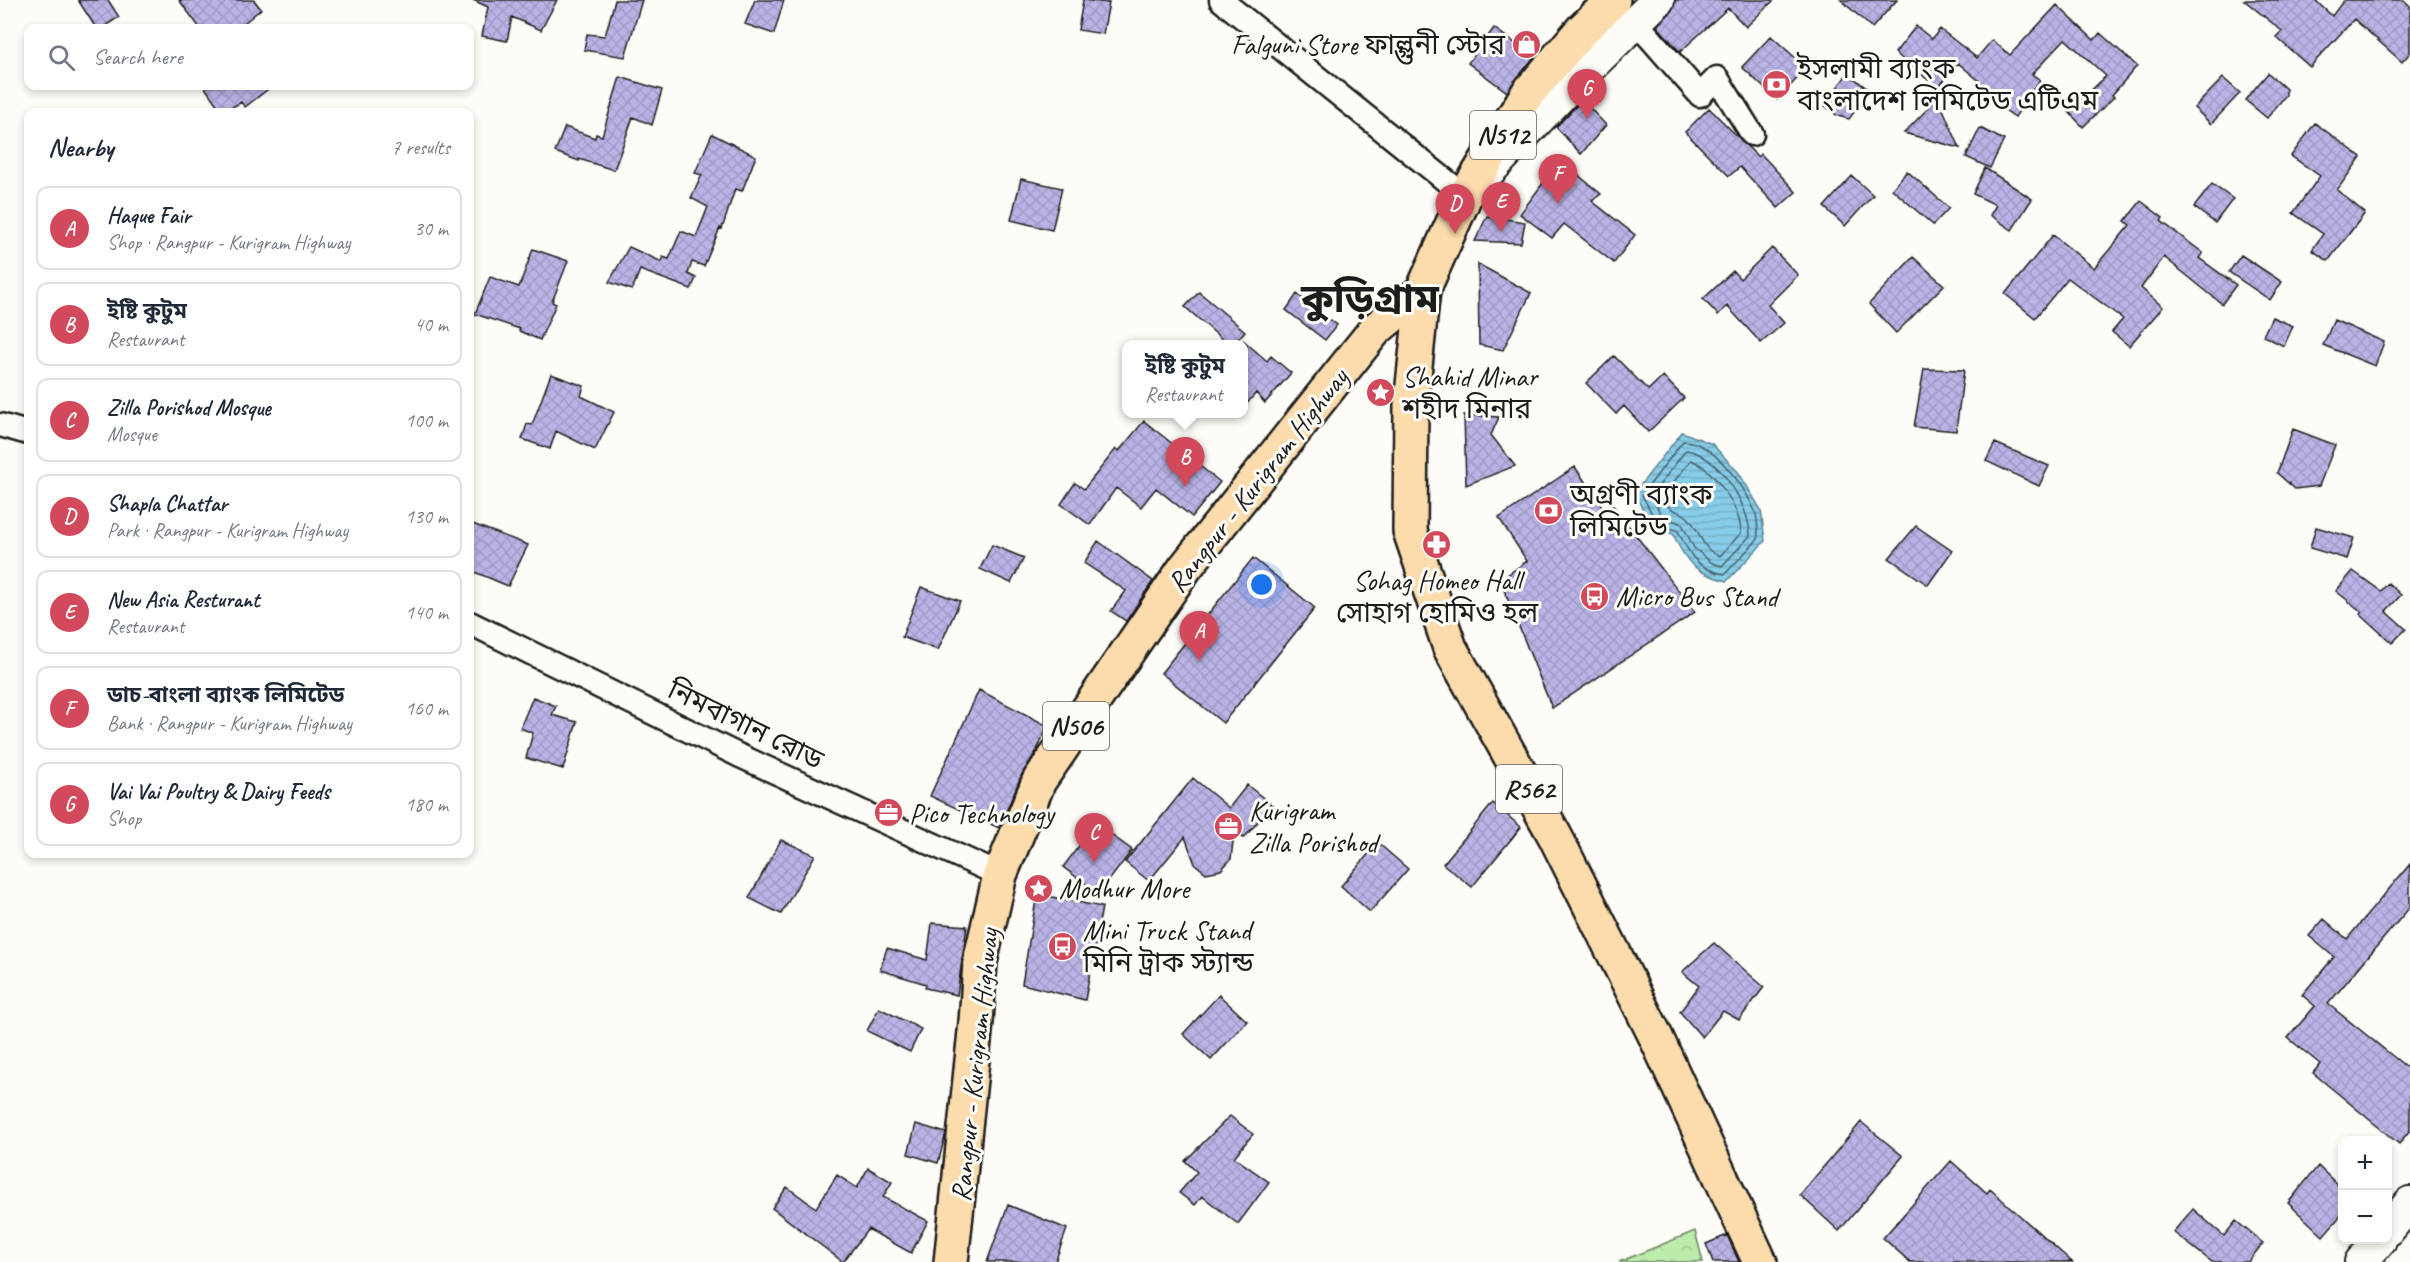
<!DOCTYPE html>
<html lang="en">
<head>
<meta charset="utf-8">
<style>
	:root { --surface:#fff; --page:#f2f2f3; --text:#1f2937; --muted:#747a83; --line:#e0e1e3; --accent:#d1495b }
	body { margin:0; font-family:Caveat,"Noto Sans Bengali",sans-serif; background:var(--page); color:var(--text) }
	.controls { position:absolute; right:18px; bottom:18px; display:grid; overflow:hidden; border-radius:12px; box-shadow:0 3px 9px #0003 }
	.controls button { width:54px; height:54px; display:grid; place-items:center; padding:0; border:0; border-bottom:2px solid var(--line); background:var(--surface); color:var(--text); font:30px sans-serif }
	.you { position:absolute; left:1262px; top:585px; width:21px; height:21px; margin:-15px; border:4px solid #fff; border-radius:50%; background:#1a73e8; box-shadow:0 0 0 9px #1a73e833 }
	.badge { display:grid; place-items:center; width:39px; height:39px; border-radius:50%; background:var(--accent); color:#fff; font-size:20px; font-weight:700 }
	.pin { position:absolute; translate:-50% -50px; filter:drop-shadow(0 2px 3px #0008) }
	.pin::after { content:''; position:absolute; top:32px; width:21px; height:18px; background:inherit; clip-path:polygon(0 0,100% 0,50% 100%) }
	.popup { position:absolute; left:1122px; top:340px; width:126px; height:78px; box-sizing:border-box; display:grid; place-content:center; border-radius:12px; background:var(--surface); filter:drop-shadow(0 2px 4px #0005); font-size:20px; white-space:nowrap; color:var(--muted) }
	.popup b { font-size:22px; color:var(--text) }
	.popup::after { content:''; position:absolute; left:50%; top:100%; margin-left:-12px; border:12px solid transparent; border-top-color:var(--surface) }
	.list { margin:0; padding:0; list-style:none }
	h2 { display:flex; justify-content:space-between; align-items:center; height:78px; margin:0; padding:0 24px; font-size:26px }
	h2 small { font-size:20px; font-weight:400; color:var(--muted) }
	.list li { display:grid; grid-template-columns:39px 1fr auto; gap:18px; align-items:center; box-sizing:border-box; height:84px; margin:0 12px 12px; padding:0 12px; border:2px solid var(--line); border-radius:12px }
	.list b { display:block; font-size:22px; white-space:nowrap }
	.list p { margin:0; font-size:20px; white-space:nowrap; color:var(--muted) }
	.list em { font-size:20px; font-style:normal; color:var(--muted) }
	.icon { flex:none; width:33px; height:33px; fill:none; stroke:currentColor; stroke-width:2; stroke-linecap:round; stroke-linejoin:round }
	.map { position:relative; flex:none; width:2410px; height:1262px; overflow:hidden }
	.search { position:absolute; background:var(--surface); box-shadow:0 3px 9px #0003; left:24px; top:24px; width:450px; height:66px; display:flex; align-items:center; gap:15px; box-sizing:border-box; padding:0 21px; border-radius:12px; color:var(--muted); font-size:22px }
	.panel { position:absolute; background:var(--surface); box-shadow:0 3px 9px #0003; left:24px; top:108px; width:450px; height:750px; border-radius:12px }
	.map>svg:first-child { display:block }
	.forest { fill:url(#forest-crowns); stroke:#6c8464; stroke-width:1.5 }
	.water { fill:url(#water-rules); stroke:#5c8696; stroke-width:1.5 }
	.lines { fill:none; stroke-linecap:round; stroke-linejoin:round }
	.shore { stroke:#47626e; stroke-width:1.5 }
	.building { fill:url(#building-cross-hatch); stroke:#1c1c1c; stroke-width:1.5 }
	.street-casing { stroke:#1c1c1c; stroke-width:27 }
	.secondary-casing { stroke:#1c1c1c; stroke-width:36 }
	.primary-casing { stroke:#1c1c1c; stroke-width:38 }
	.highway-casing { stroke:#1c1c1c; stroke-width:38 }
	.street { stroke:#fdfcf7; stroke-width:22 }
	.secondary { stroke:#fdfcf7; stroke-width:32 }
	.primary { stroke:#fcdcac; stroke-width:33 }
	.highway { stroke:#fcdcac; stroke-width:33 }
	.labels { text-anchor:middle; stroke-width:6; stroke-linejoin:round; paint-order:stroke }
	.shield { fill:#fdfcf7; stroke:#605f5e; stroke-width:1.5 }
	.shield-label { font-size:27px; font-weight:bold; fill:#1c1c1c }
	.poi-label { font-size:28px; fill:#1c1c1c; stroke:#fdfcf7; text-anchor:start }
	.street-label { font-size:28px; fill:#1c1c1c; stroke:#fdfcf7 }
	.town-label { font-size:40px; font-weight:bold; fill:#1c1c1c; stroke:#fdfcf7 }
</style>
</head>
<body>
<div class="map">
<svg width="2410" height="1262" viewBox="0 0 2410 1262">
	<defs>
		<pattern id="forest-crowns" width="20" height="18" patternUnits="userSpaceOnUse" patternTransform="scale(1.5)"><rect width="20" height="18" fill="#bbecab"/><path d="M2 6a3 3 0 1 1 6 0M12 15a3 3 0 1 1 6 0" fill="none" stroke="#a0ca93"/></pattern>
		<pattern id="water-rules" width="6" height="5" patternUnits="userSpaceOnUse" patternTransform="scale(1.5)"><rect width="6" height="5" fill="#87cce8"/><path d="M0 2.5h6" fill="none" stroke="#74afc6"/></pattern>
		<pattern id="building-cross-hatch" width="8" height="8" patternUnits="userSpaceOnUse" patternTransform="scale(1.5)"><rect width="8" height="8" fill="#bab4e6"/><path d="M0 0l8 8M0 8l8-8" fill="none" stroke="#9f9ac5"/></pattern>
	</defs>
	<rect width="100%" height="100%" fill="#fdfcf7"/>
	<filter id="ink" filterUnits="userSpaceOnUse"><feTurbulence type="fractalNoise" baseFrequency=".0167" numOctaves="2"/><feDisplacementMap in="SourceGraphic" scale="12" xChannelSelector="R" yChannelSelector="G"/><feConvolveMatrix kernelMatrix="1 2 1 2 8 2 1 2 1" color-interpolation-filters="sRGB"/></filter>
	<g filter="url(#ink)">
		<path class="forest" d="M 1695,1231 L 1703,1262 L 1619,1262 Z"/>
		<path class="water" d="M 1682,432 L 1712,444 L 1739,473 L 1761,510 L 1765,541 L 1727,581 C 1695,573 1686,563 1673,534 L 1653,528 L 1634,493 Z"/>
		<g class="lines">
			<path class="shore" d="M 1683,441 C 1713,441 1744,486 1755,511 C 1758,519 1758,530 1758,539 L 1725,574 C 1697,570 1689,554 1678,531 L 1657,523 L 1642,495 Z
				M 1686,450 C 1718,454 1750,506 1750,536 L 1722,566 L 1712,563 L 1694,548 L 1682,524 L 1662,516 L 1651,496 Z
				M 1691,460 C 1714,469 1741,509 1741,533 L 1720,556 C 1701,550 1701,532 1690,520 C 1679,506 1673,518 1662,497 Z"/>
		</g>
		<path class="building" d="M 78,0 L 108,0 L 119,17 L 102,28 L 96,28 Z
			M 179,0 L 254,0 L 261,9 L 238,28 L 200,28 Z
			M 473,0 L 557,0 L 541,30 L 512,17 L 507,41 L 482,36 L 488,7 Z
			M 615,0 L 642,0 L 625,57 L 584,50 L 587,34 L 605,36 Z
			M 755,0 L 784,0 L 774,34 L 745,24 Z
			M 1083,0 L 1109,3 L 1103,34 L 1078,30 Z
			M 1675,0 L 1774,0 L 1746,27 L 1728,8 L 1680,52 L 1657,26 L 1671,12 Z
			M 1841,0 L 1897,0 L 1872,28 Z
			M 2244,0 L 2315,0 L 2332,16 L 2344,0 L 2404,0 L 2410,6 L 2410,53 L 2402,62 L 2354,19 L 2310,67 L 2276,37 L 2282,31 Z
			M 2057,5 L 2094,40 L 2100,33 L 2137,66 L 2112,95 L 2114,97 L 2083,127 L 2069,112 L 2106,76 L 2065,39 L 2032,74 L 2040,80 L 2015,117 L 1999,106 L 2002,100 L 1958,63 L 1938,88 L 1895,53 L 1916,26 L 1932,39 L 1940,29 L 1977,58 L 1992,40 L 2010,55 Z
			M 1494,28 L 1534,57 L 1507,92 L 1468,63 Z
			M 1771,36 L 1807,68 L 1777,100 L 1742,67 Z
			M 1848,73 L 1870,91 L 1849,119 L 1838,116 L 1824,105 Z
			M 2268,73 L 2286,89 L 2286,95 L 2267,118 L 2245,100 Z
			M 620,77 L 662,90 L 652,125 L 633,117 L 614,170 L 579,159 L 579,161 L 555,152 L 565,127 L 595,138 L 596,134 L 602,136 Z
			M 2223,78 L 2240,93 L 2211,124 L 2194,108 Z
			M 204,86 L 272,86 L 245,107 L 241,102 L 224,112 L 222,112 Z
			M 1938,98 L 1960,148 L 1904,133 Z
			M 1582,100 L 1606,125 L 1581,154 L 1556,127 Z
			M 1709,108 L 1758,157 L 1761,154 L 1796,192 L 1778,208 L 1740,167 L 1729,176 L 1685,132 Z
			M 2315,123 L 2361,157 L 2337,190 L 2365,213 L 2328,261 L 2312,250 L 2323,234 L 2293,213 L 2320,176 L 2291,156 Z
			M 1980,128 L 2004,140 L 1990,168 L 1966,157 Z
			M 712,134 L 756,156 L 742,191 L 735,189 L 722,229 L 720,228 L 704,266 L 692,262 L 688,274 L 696,278 L 691,289 L 640,270 L 632,290 L 609,282 L 629,247 L 662,262 L 663,257 L 669,259 L 681,231 L 696,237 L 708,207 L 691,198 L 702,175 L 695,173 Z
			M 1560,160 L 1601,194 L 1592,201 L 1635,235 L 1614,263 L 1564,224 L 1552,238 L 1520,214 Z
			M 1985,168 L 2032,199 L 2012,230 L 1990,215 L 1996,205 L 1973,194 Z
			M 1907,171 L 1949,208 L 1933,225 L 1892,189 Z
			M 1852,176 L 1873,195 L 1845,226 L 1824,207 Z
			M 1021,179 L 1062,188 L 1052,230 L 1011,220 Z
			M 2212,184 L 2233,199 L 2215,223 L 2194,207 Z
			M 2141,201 L 2163,218 L 2161,221 L 2203,253 L 2199,258 L 2236,285 L 2222,304 L 2164,257 L 2141,288 L 2163,307 L 2129,346 L 2112,332 L 2123,319 L 2068,278 L 2035,318 L 2005,294 L 2053,235 L 2094,268 L 2130,225 L 2125,221 Z
			M 1487,216 L 1525,222 L 1521,243 L 1475,241 Z
			M 1772,248 L 1798,275 L 1768,305 L 1784,323 L 1761,343 L 1727,306 L 1718,315 L 1703,299 L 1733,271 L 1740,279 Z
			M 533,249 L 568,261 L 552,302 L 556,304 L 540,340 L 519,331 L 520,329 L 475,314 L 490,277 L 519,287 Z
			M 2241,255 L 2282,282 L 2270,300 L 2229,272 Z
			M 1913,257 L 1944,285 L 1896,333 L 1869,304 Z
			M 1478,264 L 1531,293 L 1503,350 L 1479,345 Z
			M 1199,292 L 1245,331 L 1233,345 L 1229,345 L 1185,307 Z
			M 1297,294 L 1337,325 L 1325,340 L 1286,310 Z
			M 2272,317 L 2293,326 L 2284,346 L 2263,336 Z
			M 2334,320 L 2384,342 L 2375,366 L 2323,345 Z
			M 1244,341 L 1267,361 L 1271,356 L 1291,373 L 1265,403 L 1256,393 L 1244,407 Z
			M 1614,356 L 1648,390 L 1663,376 L 1684,398 L 1648,432 L 1624,406 L 1616,414 L 1586,383 Z
			M 1924,369 L 1964,370 L 1956,431 L 1914,427 Z
			M 551,374 L 584,386 L 581,396 L 614,412 L 595,450 L 556,431 L 550,449 L 522,439 L 527,424 L 532,425 Z
			M 1464,415 L 1499,417 L 1491,435 L 1515,466 L 1466,485 Z
			M 1144,421 L 1220,482 L 1192,517 L 1156,488 L 1141,507 L 1116,488 L 1090,525 L 1061,504 L 1075,483 L 1084,489 L 1116,449 L 1119,451 Z
			M 2293,429 L 2335,445 L 2319,486 L 2295,489 L 2277,473 Z
			M 1995,443 L 2049,466 L 2039,486 L 1986,461 Z
			M 1575,467 L 1603,508 L 1611,503 L 1695,612 L 1552,708 L 1500,580 L 1527,561 L 1499,518 Z
			M 470,523 L 528,545 L 508,586 L 470,570 Z
			M 1916,526 L 1952,551 L 1928,585 L 1889,558 Z
			M 2316,527 L 2354,538 L 2347,559 L 2310,548 Z
			M 1098,541 L 1153,581 L 1126,621 L 1111,611 L 1126,591 L 1084,563 Z
			M 992,545 L 1024,558 L 1011,583 L 980,569 Z
			M 1253,558 L 1315,608 L 1223,723 L 1161,673 Z
			M 2353,571 L 2381,591 L 2388,583 L 2401,595 L 2386,611 L 2406,629 L 2392,643 L 2360,614 L 2362,612 L 2336,591 Z
			M 921,587 L 960,601 L 938,650 L 902,637 Z
			M 979,690 L 1048,726 L 1036,752 L 1022,774 L 999,828 L 930,796 Z
			M 533,697 L 556,706 L 552,715 L 577,722 L 563,769 L 526,758 L 533,733 L 520,728 Z
			M 1193,778 L 1229,808 L 1247,785 L 1272,805 L 1244,838 L 1234,833 L 1231,859 L 1221,870 L 1206,873 L 1195,864 L 1185,837 L 1149,881 L 1125,862 Z
			M 1493,803 L 1521,827 L 1472,887 L 1443,864 Z
			M 1091,830 L 1105,841 L 1110,834 L 1132,850 L 1099,894 L 1063,867 Z
			M 781,840 L 815,855 L 781,914 L 749,898 Z
			M 1378,843 L 1408,869 L 1370,912 L 1341,886 Z
			M 2410,864 L 2410,907 L 2328,1004 L 2410,1070 L 2410,1130 L 2399,1144 L 2313,1073 L 2320,1064 L 2288,1038 L 2315,1006 L 2302,995 L 2334,957 L 2309,936 L 2324,919 L 2347,939 Z
			M 1037,894 L 1102,907 L 1085,1000 L 1022,984 Z
			M 932,923 L 967,926 L 957,995 L 925,988 L 926,984 L 880,970 L 887,948 L 927,960 Z
			M 1714,943 L 1764,987 L 1739,1020 L 1723,1011 L 1702,1037 L 1680,1012 L 1699,986 L 1682,972 Z
			M 1219,995 L 1247,1021 L 1211,1060 L 1183,1034 Z
			M 879,1008 L 921,1029 L 910,1052 L 867,1031 Z
			M 1230,1116 L 1253,1134 L 1234,1157 L 1269,1182 L 1238,1224 L 1202,1196 L 1195,1205 L 1179,1193 L 1197,1172 L 1185,1161 Z
			M 1861,1122 L 1903,1156 L 1839,1231 L 1800,1195 Z
			M 916,1124 L 946,1133 L 938,1163 L 908,1154 Z
			M 1951,1161 L 1987,1193 L 1990,1189 L 2072,1262 L 1910,1262 L 1883,1238 Z
			M 2318,1166 L 2343,1190 L 2343,1213 L 2323,1236 L 2288,1203 Z
			M 868,1168 L 892,1182 L 883,1197 L 928,1221 L 911,1253 L 868,1229 L 843,1262 L 772,1208 L 787,1187 L 816,1208 L 837,1175 L 857,1188 Z
			M 1008,1205 L 1067,1229 L 1055,1262 L 987,1262 Z
			M 2193,1209 L 2224,1236 L 2236,1221 L 2263,1243 L 2248,1262 L 2212,1262 L 2173,1232 Z
			M 1727,1235 L 1739,1262 L 1713,1262 L 1706,1244 Z"/>
		<g class="lines">
			<defs>
				<path id="street" d="M 1221,0 L 1465,196
					M 1636,22 L 1700,95 L 1717,78 L 1752,134
					M 0,425 L 28,433
					M 470,623 L 738,755 L 1000,875"/>
				<path id="secondary" d="M 1489,171 L 1568,88 L 1658,0
					M 2388,1230 L 2410,1203
					M 2361,1262 L 2380,1240"/>
				<path id="primary" d="M 1423,290 L 1411,404 L 1410,531 L 1450,648 L 1555,836 L 1654,1033 L 1760,1262"/>
				<path id="highway" d="M 951,1262 L 976,1022 L 980,962 L 1000,875 L 1039,781 L 1185,568 L 1375,330 L 1423,290 L 1465,196 L 1528,93 L 1581,31 L 1613,0"/>
			</defs>
			<use href="#street" class="street-casing"/>
			<use href="#secondary" class="secondary-casing"/>
			<use href="#primary" class="primary-casing"/>
			<use href="#highway" class="highway-casing"/>
			<use href="#street" class="street"/>
			<use href="#secondary" class="secondary"/>
			<use href="#primary" class="primary"/>
			<use href="#highway" class="highway"/>
		</g>
	</g>
	<defs>
		<symbol id="shop-disc" viewBox="-11 -11 22 22"><circle r="9.5" fill="#d1495b" stroke="#fdfcf7"/><path d="M-5-2.5h2.3a2.7 3.5 0 0 1 5.4 0H5L5.5 6h-11ZM-1.5-2.5h3a1.5 2.3 0 0 0-3 0Z" fill="#fff"/></symbol>
		<symbol id="bank-disc" viewBox="-11 -11 22 22"><circle r="9.5" fill="#d1495b" stroke="#fdfcf7"/><path d="M-6-4H6V4H-6ZM0-2.3a2.3 2.3 0 1 0 0 4.6a2.3 2.3 0 1 0 0-4.6Z" fill="#fff"/></symbol>
		<symbol id="sight-disc" viewBox="-11 -11 22 22"><circle r="9.5" fill="#d1495b" stroke="#fdfcf7"/><path d="M0-6L1.8-2.2L6-1.7L2.9 1.2L3.7 5.4L0 3.3L-3.7 5.4L-2.9 1.2L-6-1.7L-1.8-2.2Z" fill="#fff"/></symbol>
		<symbol id="pharmacy-disc" viewBox="-11 -11 22 22"><circle r="9.5" fill="#d1495b" stroke="#fdfcf7"/><path d="M-2-6h4v4h4v4h-4v4h-4v-4h-4v-4h4Z" fill="#fff"/></symbol>
		<symbol id="bus-disc" viewBox="-11 -11 22 22"><circle r="9.5" fill="#d1495b" stroke="#fdfcf7"/><path d="M-5-6H5V4H4V6H2V4H-2V6H-4V4H-5ZM-3.5-4V0h7V-4ZM-3.5 1.2v1.5H-2V1.2ZM2 1.2v1.5H3.5V1.2Z" fill="#fff"/></symbol>
		<symbol id="office-disc" viewBox="-11 -11 22 22"><circle r="9.5" fill="#d1495b" stroke="#fdfcf7"/><path d="M-6-3h4V-5.5h4V-3h4V5H-6ZM-1-4.5V-3h2v-1.5ZM-6 0V1H6V0Z" fill="#fff"/></symbol>
	</defs>
	<g fill-rule="evenodd">
		<use href="#shop-disc" x="1510" y="28" width="33" height="33"/>
		<use href="#bank-disc" x="1760" y="68" width="33" height="33"/>
		<use href="#sight-disc" x="1364" y="376" width="33" height="33"/>
		<use href="#bank-disc" x="1532" y="494" width="33" height="33"/>
		<use href="#pharmacy-disc" x="1420" y="528" width="33" height="33"/>
		<use href="#bus-disc" x="1578" y="580" width="33" height="33"/>
		<use href="#office-disc" x="872" y="796" width="33" height="33"/>
		<use href="#office-disc" x="1212" y="810" width="33" height="33"/>
		<use href="#sight-disc" x="1022" y="872" width="33" height="33"/>
		<use href="#bus-disc" x="1046" y="930" width="33" height="33"/>
	</g>
	<g class="labels">
		<g class="shield">
			<rect x="1470" y="111" width="66" height="48" rx="4.5"/>
			<rect x="1043" y="702" width="66" height="48" rx="4.5"/>
			<rect x="1496" y="765" width="66" height="48" rx="4.5"/>
		</g>
		<g class="shield-label">
			<text x="1503" y="144">N512</text>
			<text x="1076" y="735">N506</text>
			<text x="1529" y="798">R562</text>
		</g>
		<g class="poi-label">
			<text x="1505" y="54" text-anchor="end">Falguni Store ফাল্গুনী স্টোর</text>
			<text x="1797" y="78">ইসলামী ব্যাংক<tspan x="1797" dy="32">বাংলাদেশ লিমিটেড এটিএম</tspan></text>
			<text x="1402" y="386">Shahid Minar<tspan x="1402" dy="32">শহীদ মিনার</tspan></text>
			<text x="1570" y="504">অগ্রণী ব্যাংক<tspan x="1570" dy="32">লিমিটেড</tspan></text>
			<text x="1437" y="590" text-anchor="middle">Sohag Homeo Hall<tspan x="1437" dy="32">সোহাগ হোমিও হল</tspan></text>
			<text x="1616" y="606">Micro Bus Stand</text>
			<text x="1249" y="820">Kurigram<tspan x="1249" dy="32">Zilla Porishod</tspan></text>
			<text x="909" y="823">Pico Technology</text>
			<text x="1059" y="898">Modhur More</text>
			<text x="1083" y="940">Mini Truck Stand<tspan x="1083" dy="32">মিনি ট্রাক স্ট্যান্ড</tspan></text>
		</g>
		<g class="street-label">
			<text transform="translate(1257 480) rotate(-52)" y="10">Rangpur - Kurigram Highway</text>
			<text transform="translate(746 724) rotate(26)" y="10">নিমবাগান রোড</text>
			<text transform="translate(974 1065) rotate(-84)" y="10">Rangpur - Kurigram Highway</text>
		</g>
		<g class="town-label">
			<text x="1370" y="312">কুড়িগ্রাম</text>
		</g>
	</g>
</svg>
<div class="controls">
<button>+</button>
<button>−</button>
</div>
<div class="you"></div>
<div class="pin badge" style="left:1199px;top:661px">A</div>
<div class="pin badge" style="left:1185px;top:487px">B</div>
<div class="popup"><b>ইষ্টি কুটুম</b>Restaurant</div>
<div class="pin badge" style="left:1094px;top:863px">C</div>
<div class="pin badge" style="left:1455px;top:234px">D</div>
<div class="pin badge" style="left:1501px;top:232px">E</div>
<div class="pin badge" style="left:1558px;top:204px">F</div>
<div class="pin badge" style="left:1587px;top:119px">G</div>
<div class="search"><svg class="icon" aria-label="search" viewBox="0 0 24 24"><circle cx="10" cy="10" r="6"/><path d="M15 15l6 6"/></svg>Search here</div>
<section class="panel">
<h2>Nearby<small>7 results</small></h2>
<ul class="list">
<li><span class="badge">A</span><div><b>Haque Fair</b><p>Shop · Rangpur - Kurigram Highway</p></div><em>30 m</em></li>
<li><span class="badge">B</span><div><b>ইষ্টি কুটুম</b><p>Restaurant</p></div><em>40 m</em></li>
<li><span class="badge">C</span><div><b>Zilla Porishod Mosque</b><p>Mosque</p></div><em>100 m</em></li>
<li><span class="badge">D</span><div><b>Shapla Chattar</b><p>Park · Rangpur - Kurigram Highway</p></div><em>130 m</em></li>
<li><span class="badge">E</span><div><b>New Asia Resturant</b><p>Restaurant</p></div><em>140 m</em></li>
<li><span class="badge">F</span><div><b>ডাচ-বাংলা ব্যাংক লিমিটেড</b><p>Bank · Rangpur - Kurigram Highway</p></div><em>160 m</em></li>
<li><span class="badge">G</span><div><b>Vai Vai Poultry &amp; Dairy Feeds</b><p>Shop</p></div><em>180 m</em></li>
</ul>
</section>
</div>
</body>
</html>
